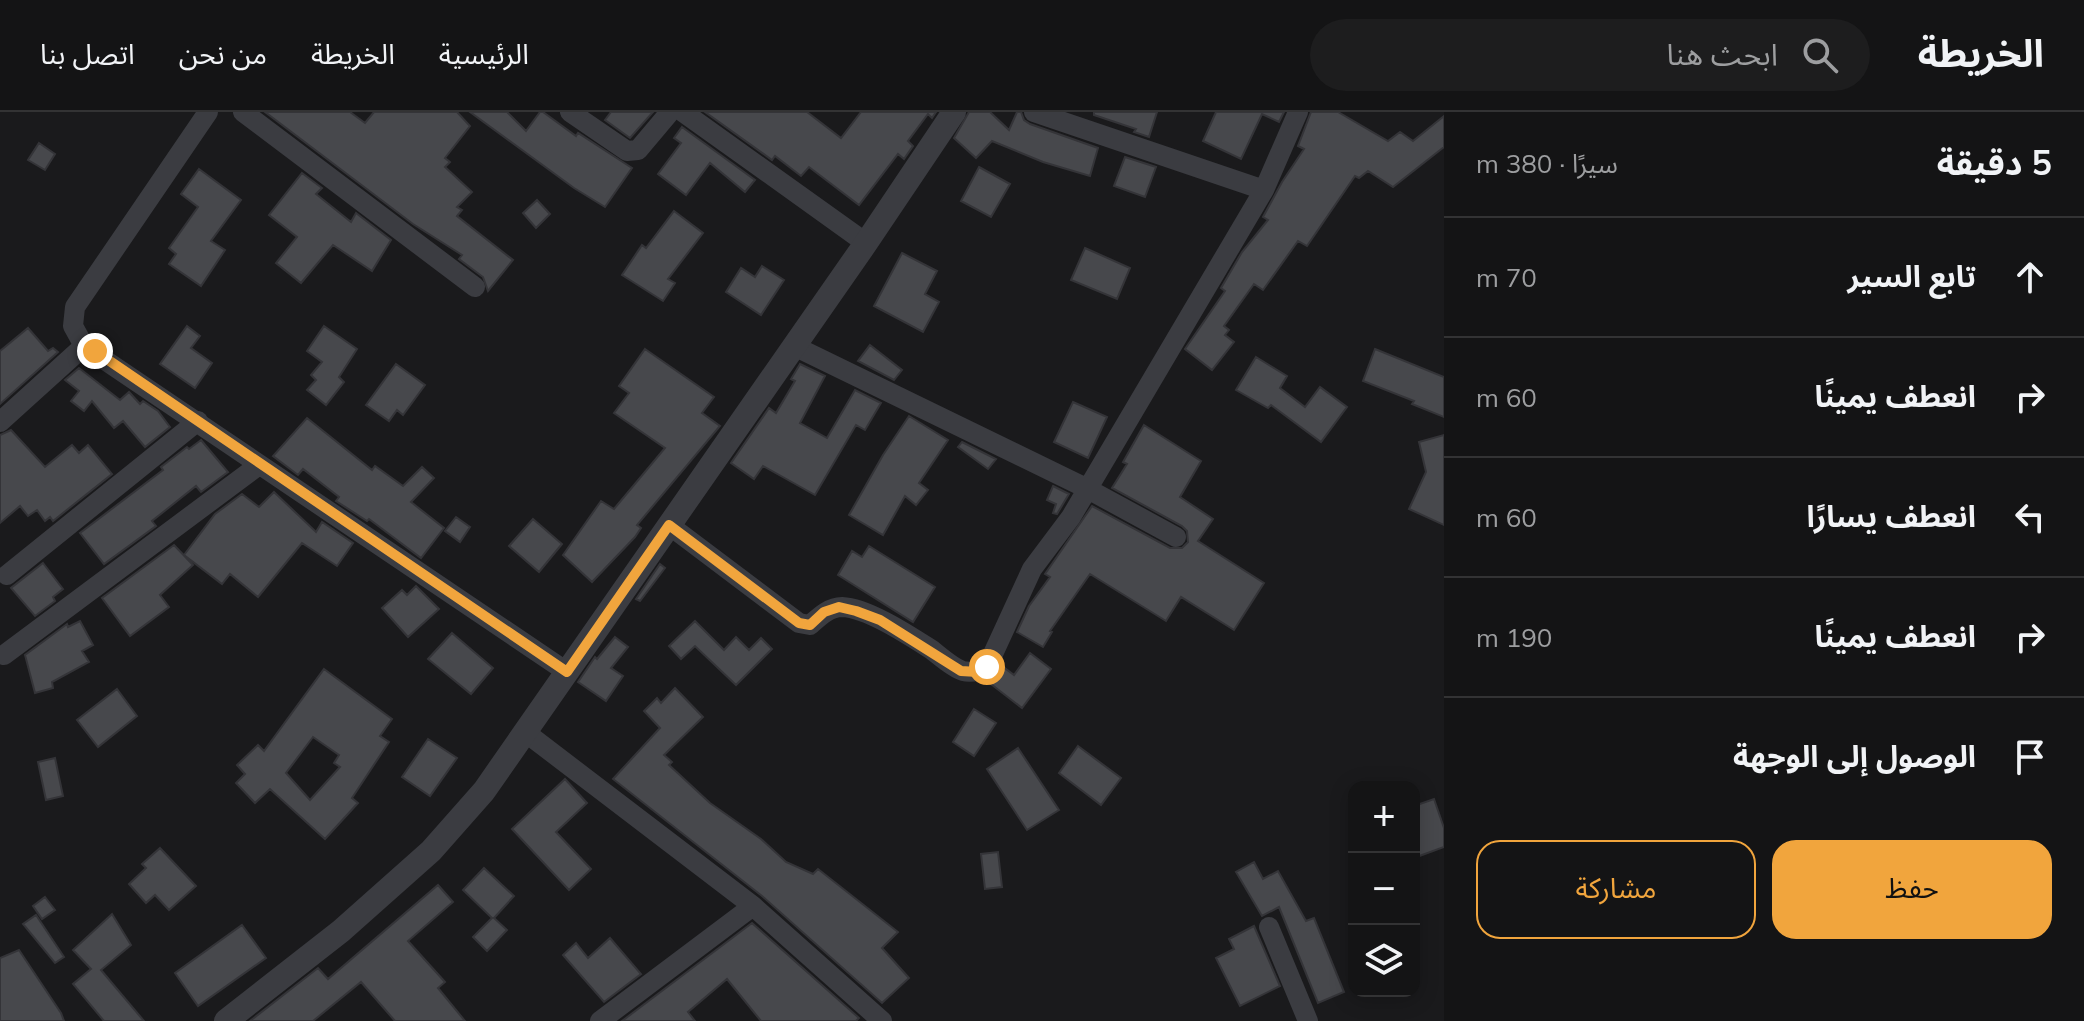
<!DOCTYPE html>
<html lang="ar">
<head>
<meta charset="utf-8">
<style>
	:root { --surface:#141415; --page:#1d1d1e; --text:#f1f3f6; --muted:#9d9ea0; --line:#333334; --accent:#f1a53d }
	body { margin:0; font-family:Mulish,"Noto Sans Arabic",sans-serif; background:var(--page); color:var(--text); direction:rtl }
	.controls { position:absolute; right:24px; bottom:24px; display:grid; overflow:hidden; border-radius:16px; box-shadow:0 4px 20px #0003 }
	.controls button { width:72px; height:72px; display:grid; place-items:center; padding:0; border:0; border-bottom:2px solid var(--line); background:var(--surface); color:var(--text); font:40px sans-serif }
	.stop { position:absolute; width:24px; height:24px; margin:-18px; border:6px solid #f1a53d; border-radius:50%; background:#fff }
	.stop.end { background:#f1a53d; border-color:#fff; box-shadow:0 2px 8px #0008 }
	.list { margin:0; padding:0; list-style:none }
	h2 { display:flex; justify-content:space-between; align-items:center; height:104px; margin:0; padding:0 32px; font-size:34px }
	h2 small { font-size:26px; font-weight:400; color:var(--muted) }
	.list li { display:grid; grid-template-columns:52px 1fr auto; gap:24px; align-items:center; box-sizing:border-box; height:120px; padding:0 32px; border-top:2px solid var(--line) }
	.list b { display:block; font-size:30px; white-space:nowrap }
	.list em { font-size:26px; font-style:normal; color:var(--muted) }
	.actions { display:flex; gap:16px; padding:24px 32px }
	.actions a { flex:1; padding:18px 0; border:2px solid var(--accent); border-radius:24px; text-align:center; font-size:28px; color:var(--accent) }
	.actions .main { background:var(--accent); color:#111 }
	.icon { flex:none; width:44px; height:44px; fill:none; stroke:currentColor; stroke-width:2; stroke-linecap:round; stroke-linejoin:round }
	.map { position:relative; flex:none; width:1444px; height:909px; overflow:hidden; direction:ltr }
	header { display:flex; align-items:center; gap:48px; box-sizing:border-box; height:112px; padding:0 40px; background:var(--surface); border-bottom:2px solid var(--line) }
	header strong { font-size:38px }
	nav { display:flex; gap:44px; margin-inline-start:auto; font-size:28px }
	.search { width:560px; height:72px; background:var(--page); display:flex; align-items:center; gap:20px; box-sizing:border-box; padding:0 28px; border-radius:44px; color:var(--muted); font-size:30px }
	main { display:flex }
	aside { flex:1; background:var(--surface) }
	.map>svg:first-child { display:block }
	.building { fill:#47484c; stroke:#343438; stroke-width:2; fill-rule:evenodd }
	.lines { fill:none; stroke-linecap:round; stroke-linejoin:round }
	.minor { stroke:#3b3c41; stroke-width:20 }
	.tertiary { stroke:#3b3c41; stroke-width:24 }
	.route { stroke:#f1a53d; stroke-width:10 }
</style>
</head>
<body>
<header>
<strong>الخريطة</strong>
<div class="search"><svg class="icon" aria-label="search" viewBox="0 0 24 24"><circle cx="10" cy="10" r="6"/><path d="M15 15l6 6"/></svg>ابحث هنا</div>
<nav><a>الرئيسية</a><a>الخريطة</a><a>من نحن</a><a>اتصل بنا</a></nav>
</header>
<main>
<aside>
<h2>5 دقيقة<small>سيرًا · 380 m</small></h2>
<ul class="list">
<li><svg class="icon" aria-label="ahead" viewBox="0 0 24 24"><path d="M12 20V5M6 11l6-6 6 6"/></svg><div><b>تابع السير</b></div><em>70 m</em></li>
<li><svg class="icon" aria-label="right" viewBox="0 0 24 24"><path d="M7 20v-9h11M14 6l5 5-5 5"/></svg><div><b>انعطف يمينًا</b></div><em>60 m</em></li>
<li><svg class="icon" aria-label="left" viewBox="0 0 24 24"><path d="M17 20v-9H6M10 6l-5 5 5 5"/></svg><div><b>انعطف يسارًا</b></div><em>60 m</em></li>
<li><svg class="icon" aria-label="right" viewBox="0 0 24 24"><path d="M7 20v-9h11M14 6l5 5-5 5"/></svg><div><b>انعطف يمينًا</b></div><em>190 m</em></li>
<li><svg class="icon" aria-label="arrive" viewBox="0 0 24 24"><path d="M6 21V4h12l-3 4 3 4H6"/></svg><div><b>الوصول إلى الوجهة</b></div></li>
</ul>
<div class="actions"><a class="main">حفظ</a><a>مشاركة</a></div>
</aside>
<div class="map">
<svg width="1444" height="909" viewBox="0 0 1444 909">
	<rect width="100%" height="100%" fill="#1a1a1c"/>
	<path class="building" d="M 265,0 L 350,0 L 365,11 L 374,0 L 457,0 L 470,14 L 445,46 L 450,50 L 445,55 L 472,80 L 457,95 L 462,98 L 457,104 L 513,148 L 488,179 L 483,165 L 459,147 L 462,143 L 413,112 Z
		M 470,0 L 507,0 L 526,19 L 540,0 L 543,0 L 576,24 L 578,21 L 632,56 L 605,95 L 574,76 Z
		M 611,0 L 653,0 L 630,26 L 605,8 Z
		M 705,0 L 807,0 L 841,26 L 861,0 L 936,0 L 932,6 L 928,2 L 908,29 L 913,34 L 904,47 L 898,42 L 859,93 L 809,55 L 801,64 L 775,44 L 772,48 Z
		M 969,0 L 990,0 L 1009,18 L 1017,0 L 1021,0 L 1024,8 L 1030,12 L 1098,36 L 1090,64 L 1043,50 L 992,29 L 976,46 L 954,26 Z
		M 1094,0 L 1157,0 L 1149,25 L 1134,20 L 1136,17 L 1094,3 Z
		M 1216,0 L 1284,0 L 1279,10 L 1262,2 L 1241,47 L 1203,29 Z
		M 1311,0 L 1338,0 L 1388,29 L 1400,20 L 1413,29 L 1444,4 L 1444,35 L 1393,75 L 1368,59 L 1359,66 L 1355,64 L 1307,134 L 1298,129 L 1263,178 L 1254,172 L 1224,214 L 1229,218 L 1225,223 L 1234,230 L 1212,258 L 1185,237 L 1225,179 L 1221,176 L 1242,140 L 1268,108 L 1263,105 L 1282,70 L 1304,37 L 1298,34 Z
		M 682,15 L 755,68 L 745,80 L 710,51 L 686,83 L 658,62 L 681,31 L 674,26 Z
		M 39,31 L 55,42 L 45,58 L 28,48 Z
		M 1125,45 L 1156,55 L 1145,85 L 1114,74 Z
		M 979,55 L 1010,72 L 991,105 L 961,89 Z
		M 199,57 L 241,88 L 211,129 L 225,138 L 201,174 L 169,152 L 176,142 L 169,136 L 198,95 L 181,82 Z
		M 302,61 L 322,76 L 316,82 L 351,110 L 356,101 L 391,128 L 372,159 L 333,133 L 301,171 L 276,151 L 297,125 L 269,103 Z
		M 537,88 L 550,102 L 536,116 L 523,101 Z
		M 674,99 L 703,121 L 668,167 L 675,171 L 663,189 L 622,163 L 642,133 L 646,136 Z
		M 1085,136 L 1130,156 L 1117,187 L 1071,168 Z
		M 902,141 L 937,159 L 925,182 L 939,190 L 923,220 L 874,194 Z
		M 762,154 L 784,168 L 761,203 L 726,180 L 741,156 L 755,165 Z
		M 187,214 L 200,224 L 191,236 L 212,251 L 195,276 L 160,252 Z
		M 324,214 L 357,237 L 339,265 L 344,270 L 326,293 L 307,278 L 316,268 L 311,263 L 322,250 L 307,239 Z
		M 28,216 L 48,239 L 53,236 L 58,240 L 0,292 L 0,239 Z
		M 870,233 L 902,258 L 894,268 L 858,249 Z
		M 645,237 L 714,285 L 702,301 L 720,314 L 637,413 L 641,416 L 635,425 L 592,470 L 563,443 L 601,389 L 614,397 L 665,336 L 614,301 L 629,281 L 619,274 Z
		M 1375,237 L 1444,265 L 1444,305 L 1412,292 L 1414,289 L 1363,269 Z
		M 1256,245 L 1287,264 L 1280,276 L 1305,295 L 1320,275 L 1347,295 L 1321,330 L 1271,293 L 1268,296 L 1236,278 Z
		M 396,252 L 425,273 L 403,303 L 397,298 L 389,309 L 366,293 Z
		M 800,252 L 825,264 L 800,311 L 827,326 L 855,278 L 881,291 L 865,318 L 856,313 L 815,383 L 763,354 L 754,367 L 731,351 L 769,296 L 776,301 L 795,269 L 791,267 Z
		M 79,256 L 120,288 L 129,280 L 140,292 L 143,289 L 158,299 L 170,315 L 145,335 L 123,309 L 114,316 L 92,289 L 84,299 L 71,289 L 79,279 L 65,268 Z
		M 1073,290 L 1107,305 L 1088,346 L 1054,330 Z
		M 909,304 L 948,328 L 919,371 L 928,378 L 916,393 L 905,384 L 883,423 L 849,403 L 883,343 Z
		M 307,306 L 372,358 L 375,354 L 403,374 L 422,355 L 434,366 L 411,390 L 444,416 L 421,446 L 369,407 L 367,409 L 336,389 L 339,385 L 303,357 L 298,363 L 273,344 Z
		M 1144,313 L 1201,349 L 1180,385 L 1213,407 L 1198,429 L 1264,471 L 1234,518 L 1181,485 L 1166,509 L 1090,462 L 1050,519 L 1052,520 L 1043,535 L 1017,520 L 1029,494 L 1050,465 L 1045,462 L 1092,394 L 1170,436 L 1182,436 L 1188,430 L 1187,419 L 1182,414 L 1112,376 L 1127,352 L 1123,350 Z
		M 11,318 L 45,355 L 72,333 L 79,341 L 88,333 L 112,362 L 53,409 L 50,405 L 45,409 L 37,398 L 28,404 L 20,394 L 0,411 L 0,323 Z
		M 1444,323 L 1444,413 L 1409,397 L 1426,360 L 1419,330 Z
		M 201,328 L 228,360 L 201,380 L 196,374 L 152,409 L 156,414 L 104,452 L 80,421 L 163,358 L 161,355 L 187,335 L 189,337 Z
		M 962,330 L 996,347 L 988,357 L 958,335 Z
		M 1053,374 L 1069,382 L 1057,402 L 1053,401 L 1056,392 L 1047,388 Z
		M 274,380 L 316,420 L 322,410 L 353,431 L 337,454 L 302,431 L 258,485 L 230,462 L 222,472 L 184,443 L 215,402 L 242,382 L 259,395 Z
		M 456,405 L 470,415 L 460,430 L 445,419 Z
		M 533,407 L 562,432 L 539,460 L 509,434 Z
		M 174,433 L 193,453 L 160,483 L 169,495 L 130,524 L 102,486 Z
		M 869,434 L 935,475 L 913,510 L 838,463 L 852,439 L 862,445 Z
		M 43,451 L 63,477 L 53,485 L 55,489 L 35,504 L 11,476 Z
		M 660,452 L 665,456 L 640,489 L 636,487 Z
		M 416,474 L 439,497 L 408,525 L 382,496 L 402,478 L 407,483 Z
		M 80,509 L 93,533 L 82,539 L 89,550 L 52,570 L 53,576 L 35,581 L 25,543 L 67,512 L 68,515 Z
		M 695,509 L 724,538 L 736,525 L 749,538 L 761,526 L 772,537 L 736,573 L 695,534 L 681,547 L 669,534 Z
		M 452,521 L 493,556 L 471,582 L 428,547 Z
		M 615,525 L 628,535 L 611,556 L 623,564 L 606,589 L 578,570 L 595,545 L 597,547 Z
		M 1030,541 L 1051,557 L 1022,596 L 987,569 L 993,566 L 1002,554 L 1014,563 Z
		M 324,557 L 392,607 L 380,624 L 389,630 L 352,686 L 358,691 L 325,727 L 270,677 L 255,691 L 236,671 L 245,662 L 237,653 L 258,633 L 264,639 ZM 313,625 L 339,643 L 334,651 L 340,655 L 310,688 L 286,661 Z
		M 675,576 L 703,605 L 664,643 L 672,650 L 669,653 L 710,691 L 761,727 L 786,750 L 813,762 L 818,757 L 898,820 L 882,836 L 909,866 L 882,891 L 762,784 L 613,667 L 660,616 L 644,599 L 657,586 L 661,591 Z
		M 117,577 L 137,604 L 98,635 L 77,608 Z
		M 974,597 L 996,611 L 974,644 L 953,630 Z
		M 428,627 L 457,646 L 430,684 L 402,665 Z
		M 1078,634 L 1121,666 L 1101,693 L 1059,661 Z
		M 1018,636 L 1059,698 L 1027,718 L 987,657 Z
		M 55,646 L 63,684 L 46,688 L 38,650 Z
		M 565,667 L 587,691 L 556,720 L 591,757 L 569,778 L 512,717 Z
		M 1434,687 L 1444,716 L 1444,735 L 1414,746 L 1414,694 Z
		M 160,736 L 196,774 L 169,798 L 155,783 L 146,791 L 129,772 L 146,756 L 142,752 Z
		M 998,740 L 1002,775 L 985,777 L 981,742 Z
		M 1254,750 L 1263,767 L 1278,759 L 1306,809 L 1314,806 L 1344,880 L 1318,891 L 1279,795 L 1262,804 L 1236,760 Z
		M 484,756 L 514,784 L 494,806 L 507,818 L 487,839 L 473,825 L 492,806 L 463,778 Z
		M 438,773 L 453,790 L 408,829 L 445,870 L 438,876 L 465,909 L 395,909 L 361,870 L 313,909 L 250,909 L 318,856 L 328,867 Z
		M 45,785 L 55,798 L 42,807 L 33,794 Z
		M 112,802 L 131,833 L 101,858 L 144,909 L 104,909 L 73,872 L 91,857 L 73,838 Z
		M 36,803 L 64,845 L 55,851 L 23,812 Z
		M 752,811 L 859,906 L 856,909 L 761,909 L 727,867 L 688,900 L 695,909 L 622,909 Z
		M 242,813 L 266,846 L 198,894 L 175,861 Z
		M 1254,814 L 1280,874 L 1240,894 L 1216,846 L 1234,837 L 1229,827 Z
		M 610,826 L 641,862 L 604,890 L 563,843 L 576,831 L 588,846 Z
		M 19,838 L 61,901 L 64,909 L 0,909 L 0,846 Z"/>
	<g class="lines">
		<path class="minor" d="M 208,0 L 75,195 L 73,214 L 84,234 L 567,560
			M 243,0 L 475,175
			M 570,0 L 627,39 L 638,38 L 670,0
			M 683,0 L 866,131
			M 1034,0 L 1264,78
			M 794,234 L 1086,376 L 1176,425
			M 0,310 L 84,234
			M 669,413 L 799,511 L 810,513 C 819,505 829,495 842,495 C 868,496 910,524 932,538 C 941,545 953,556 963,559 C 972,561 979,559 987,555 L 1032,457 L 1071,405 L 1264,78 L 1298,0
			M 7,463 L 198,309
			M 4,543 L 259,353
			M 525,620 L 753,794 L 882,909
			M 1269,815 L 1308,909
			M 600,909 L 753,794"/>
		<path class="tertiary" d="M 226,909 L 341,819 L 431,739 L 484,679 L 866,131 L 954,0"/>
	</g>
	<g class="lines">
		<path class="route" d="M 95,239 L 567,560 L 669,413 L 799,511 L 810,513 L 824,500 L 839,495 L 856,499 L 880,508 L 961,559 L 978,560 L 987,555"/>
	</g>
</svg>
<div class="controls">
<button>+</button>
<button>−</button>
<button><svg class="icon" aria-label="layers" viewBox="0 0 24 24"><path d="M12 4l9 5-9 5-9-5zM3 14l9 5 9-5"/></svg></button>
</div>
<div class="stop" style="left:987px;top:555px"></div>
<div class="stop end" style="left:95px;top:239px"></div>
</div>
</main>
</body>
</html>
